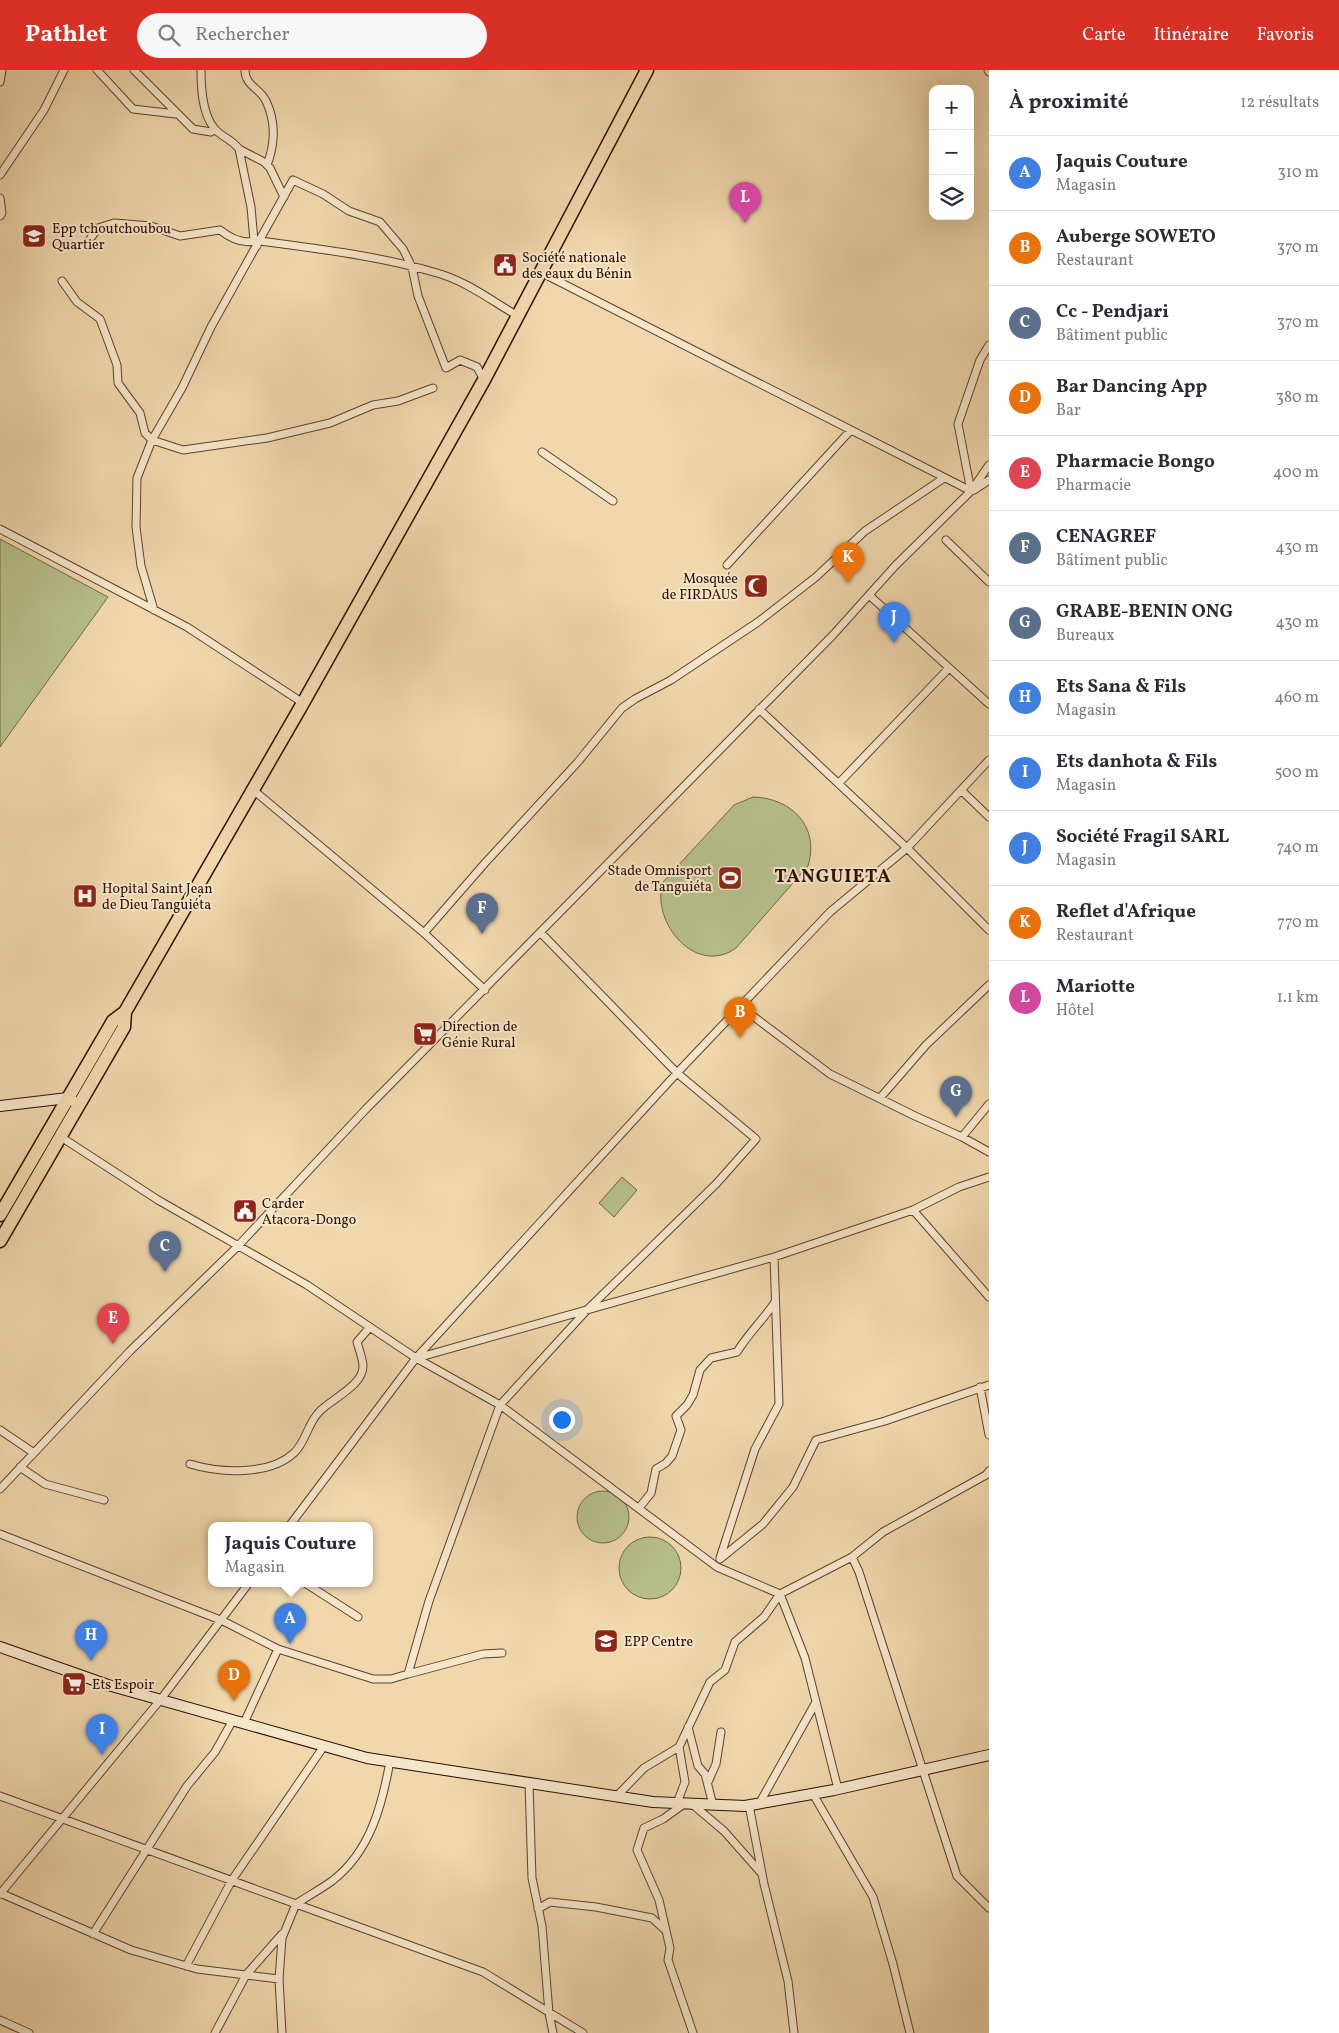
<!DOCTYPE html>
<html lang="fr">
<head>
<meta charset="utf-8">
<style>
	:root { --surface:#fff; --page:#f7f7f7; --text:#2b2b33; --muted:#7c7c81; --line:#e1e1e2; --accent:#d93025 }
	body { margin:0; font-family:Vollkorn,serif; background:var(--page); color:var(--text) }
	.controls { position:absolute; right:15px; top:15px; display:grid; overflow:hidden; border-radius:10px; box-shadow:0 5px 20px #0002 }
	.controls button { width:45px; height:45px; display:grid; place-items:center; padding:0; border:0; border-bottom:1px solid var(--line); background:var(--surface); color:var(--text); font:25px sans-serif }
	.you { position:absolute; left:561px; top:1349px; width:18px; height:18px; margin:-12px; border:4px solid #fff; border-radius:50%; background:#1a73e8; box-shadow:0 0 0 8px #1a73e833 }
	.badge { display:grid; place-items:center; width:32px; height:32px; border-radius:50%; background:var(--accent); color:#fff; font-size:16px; font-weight:700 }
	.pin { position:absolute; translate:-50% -41px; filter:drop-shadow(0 1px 2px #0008) }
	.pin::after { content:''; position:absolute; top:26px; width:18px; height:15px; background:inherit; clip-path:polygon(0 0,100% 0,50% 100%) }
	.popup { position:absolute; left:208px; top:1452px; width:165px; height:65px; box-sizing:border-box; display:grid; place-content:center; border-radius:10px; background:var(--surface); filter:drop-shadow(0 1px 4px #0005); font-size:16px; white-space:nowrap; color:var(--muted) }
	.popup b { font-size:19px; color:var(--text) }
	.popup::after { content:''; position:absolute; left:50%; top:100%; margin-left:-10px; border:10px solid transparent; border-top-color:var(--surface) }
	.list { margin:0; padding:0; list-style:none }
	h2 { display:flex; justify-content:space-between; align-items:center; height:65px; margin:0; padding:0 20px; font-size:21px }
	h2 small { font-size:16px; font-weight:400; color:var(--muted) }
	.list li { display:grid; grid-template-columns:32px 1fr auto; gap:15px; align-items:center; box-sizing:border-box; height:75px; padding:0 20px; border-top:1px solid var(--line) }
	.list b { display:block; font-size:19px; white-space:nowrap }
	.list p { margin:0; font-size:16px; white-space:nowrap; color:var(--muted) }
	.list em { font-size:16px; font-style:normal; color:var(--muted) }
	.icon { flex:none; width:28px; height:28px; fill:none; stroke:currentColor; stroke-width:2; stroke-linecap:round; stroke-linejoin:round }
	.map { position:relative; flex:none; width:989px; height:1963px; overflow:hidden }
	header { display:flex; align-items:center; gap:30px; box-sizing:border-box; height:70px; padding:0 25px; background:var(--accent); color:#fff }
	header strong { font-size:24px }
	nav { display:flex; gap:28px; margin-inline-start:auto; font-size:18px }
	.search { width:350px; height:45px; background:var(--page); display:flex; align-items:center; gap:12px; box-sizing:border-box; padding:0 18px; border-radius:28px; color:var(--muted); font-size:19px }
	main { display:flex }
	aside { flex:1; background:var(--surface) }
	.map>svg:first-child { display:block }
	.green { fill:#b6bf8c; stroke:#726646 }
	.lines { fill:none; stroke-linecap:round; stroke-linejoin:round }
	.street-casing { stroke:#5f402c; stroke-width:9 }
	.secondary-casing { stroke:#2f0e01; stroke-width:12 }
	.highway-casing { stroke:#2f0e01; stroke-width:15 }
	.street { stroke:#f5e5c9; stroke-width:7 }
	.secondary { stroke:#f5e5c9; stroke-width:10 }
	.highway { stroke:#f0d7ac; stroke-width:12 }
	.labels { text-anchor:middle; stroke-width:4; stroke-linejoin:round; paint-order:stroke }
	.poi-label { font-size:14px; fill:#2f0e01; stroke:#f5e5c9; text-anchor:start }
	.district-label { font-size:19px; font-weight:bold; letter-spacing:1px; fill:#2f0e01; stroke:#f5e5c9 }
</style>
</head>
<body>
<header>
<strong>Pathlet</strong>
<div class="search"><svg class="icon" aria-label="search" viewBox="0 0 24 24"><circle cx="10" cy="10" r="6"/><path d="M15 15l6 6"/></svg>Rechercher</div>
<nav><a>Carte</a><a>Itinéraire</a><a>Favoris</a></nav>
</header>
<main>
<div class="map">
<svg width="989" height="1963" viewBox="0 0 989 1963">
	<rect width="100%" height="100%" fill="#f0d7ac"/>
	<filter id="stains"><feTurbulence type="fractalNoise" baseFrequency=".004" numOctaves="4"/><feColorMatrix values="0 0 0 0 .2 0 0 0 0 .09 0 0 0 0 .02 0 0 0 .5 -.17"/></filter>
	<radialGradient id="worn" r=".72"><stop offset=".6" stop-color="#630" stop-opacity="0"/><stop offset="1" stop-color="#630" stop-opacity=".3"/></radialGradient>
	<path class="green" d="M 0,469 L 108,527 L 0,677 Z
		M 753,727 C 792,728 820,757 808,796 L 736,878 C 696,907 650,852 663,812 L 734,735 Z
		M 622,1107 L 637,1120 L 614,1147 L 599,1133 Z
		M577 1447a26 26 0 1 1 52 0a26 26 0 1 1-52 0Z
		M619 1498a31 31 0 1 1 62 0a31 31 0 1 1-62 0Z"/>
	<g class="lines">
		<defs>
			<path id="street" d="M 97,0 L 133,39 L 176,44
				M 134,0 L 193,59 L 211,62 L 215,59
				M 201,0 C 201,18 202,43 214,58 C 221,67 232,69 239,79 L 251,137 L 254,171 L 257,176
				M 245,0 C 245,16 260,18 266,31 C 276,52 275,74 267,95
				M 988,0 L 989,2
				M 0,12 L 2,0
				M 239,79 L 264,92 L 270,98 L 284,127
				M 0,105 L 44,40 L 64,0
				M 0,128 L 2,143 L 0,146
				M 90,169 L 98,158 L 114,153 L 151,156 L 180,166 L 220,160 C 230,168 241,174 254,171
				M 260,171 C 319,179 380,186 437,203 C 466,211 492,231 518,246
				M 542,203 L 971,421
				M 62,211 L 77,232 L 100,249 L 117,295 L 118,313 L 140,343 L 145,363 L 152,370 L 183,380 L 267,368 L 330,353 L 373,335 L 398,331 L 433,318
				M 542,382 L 613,431
				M 974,420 L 989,410
				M 971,421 L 958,354 L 980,290 L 989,275
				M 0,459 L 187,557 L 303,633
				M 946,470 L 989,512
				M 727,495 L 850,361
				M 869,525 L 989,634
				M 154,540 L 141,496 L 136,457 L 137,408 L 152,370 L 182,318 L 211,257 L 293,110 L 323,124 L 349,141 L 380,152 L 403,179 L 412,197 L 418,226 L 446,298 L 460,290 L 477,297 L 484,310
				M 759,639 L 907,778 L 989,860
				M 839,713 L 949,598
				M 252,719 L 424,863 L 485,920
				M 961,720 L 989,747
				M 424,863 L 485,793 L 577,693 L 622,638 L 635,629 L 671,610 L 758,552 L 816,507 L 865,461 L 944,408
				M 741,937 L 830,1004 L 915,1046 L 962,1067 L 989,1082
				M 880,1028 L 926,975 L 989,915
				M 61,1067 L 158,1130 L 307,1215 L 416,1288 L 290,1455
				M 962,1067 L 989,1034
				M 913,1140 L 989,1227
				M 416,1288 L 677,1003 L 830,842 L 907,778 L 989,690
				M 416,1288 L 500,1335 L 717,1497 L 780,1524 L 852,1487 L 883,1462 L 986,1405 L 989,1401
				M 417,1288 L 774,1187 L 913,1140 L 959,1117 L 989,1107
				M 980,1317 L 989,1365
				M 0,1360 L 34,1383
				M 190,1394 C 220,1403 269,1406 294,1383 C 306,1372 308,1352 320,1341 C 333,1328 364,1315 363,1295 C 362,1287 359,1279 357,1272 L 370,1257
				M 20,1397 L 45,1414 L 104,1430
				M 0,1419 L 130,1281 L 238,1176 L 366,1039 L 833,565 L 895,496 L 971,421 L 989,395
				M 639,1438 L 651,1423 L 656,1399 L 666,1393 L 672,1386 L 681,1360 L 676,1346 L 687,1335 L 693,1325 L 700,1300 L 711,1288 L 737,1282 C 748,1264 763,1250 775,1232
				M 0,1464 L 223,1551 L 278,1579 L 373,1609 L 391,1609 L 408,1604 L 429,1531 L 500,1335 L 587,1240 L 717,1113 L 756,1069 L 677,1003 L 541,863
				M 852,1487 L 859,1502 L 957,1806 L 989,1838
				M 720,1488 L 755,1379 L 779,1334 L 774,1187
				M 720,1489 L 763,1454 L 793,1417 L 816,1370 L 885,1351 L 989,1315
				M 305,1513 L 358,1547
				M 780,1524 L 805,1588 L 838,1719
				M 408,1604 L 483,1584 L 502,1583
				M 244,1653 L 278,1579
				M 688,1657 L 698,1696 L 705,1704 L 713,1735
				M 390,1691 C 382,1736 370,1782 332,1811 C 321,1819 308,1826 296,1834 L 483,1902 L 583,1963
				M 708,1712 L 716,1694 L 721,1662
				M 529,1713 L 532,1808 L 542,1856 L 549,1943 L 553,1963
				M 813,1724 L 873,1827 L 893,1894 L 910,1963
				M 0,1726 L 296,1834 L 282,1868 L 279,1909 L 282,1963
				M 616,1727 L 644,1698 L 679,1677 L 710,1612 L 725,1600 L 735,1572 L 764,1547 L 780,1524
				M 677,1733 L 685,1712 L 679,1677
				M 684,1734 L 663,1749 L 644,1758 L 637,1780 L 659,1830 L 670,1878 L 668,1890 L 693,1963
				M 692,1734 L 724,1761 L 762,1804
				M 759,1734 L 816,1632
				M 749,1735 L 764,1814 L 788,1911 L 794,1963
				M 0,1823 L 131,1880 L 197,1899 L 279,1909
				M 0,1824 L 161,1629 L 249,1513
				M 538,1839 L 550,1832 L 596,1837 L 652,1848 L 665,1860
				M 93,1864 L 187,1716 L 215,1682 L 233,1650
				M 186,1896 L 232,1810 L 324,1676
				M 0,1950 L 29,1963
				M 215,1963 L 246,1905 L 282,1864"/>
			<path id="secondary" d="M 0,1036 L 68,1028 L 73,1031
				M 0,1577 L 108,1615 L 367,1688 L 653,1732 L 745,1736 L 834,1720 L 989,1685"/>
			<path id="highway" d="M 0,1145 L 113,951 L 125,942 L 303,633 L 484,310 L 647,0
				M 0,1171 L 124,957 L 125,942"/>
		</defs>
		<use href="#street" class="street-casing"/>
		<use href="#secondary" class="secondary-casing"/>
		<use href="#highway" class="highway-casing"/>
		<use href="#street" class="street"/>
		<use href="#secondary" class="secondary"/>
		<use href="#highway" class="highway"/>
	</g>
	<defs>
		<symbol id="school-square" viewBox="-11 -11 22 22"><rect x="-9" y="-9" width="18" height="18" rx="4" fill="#8f2418" stroke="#f5e5c9"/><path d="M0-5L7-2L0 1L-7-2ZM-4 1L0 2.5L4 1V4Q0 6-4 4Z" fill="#fff"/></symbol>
		<symbol id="civic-square" viewBox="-11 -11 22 22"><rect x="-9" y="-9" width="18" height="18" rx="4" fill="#8f2418" stroke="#f5e5c9"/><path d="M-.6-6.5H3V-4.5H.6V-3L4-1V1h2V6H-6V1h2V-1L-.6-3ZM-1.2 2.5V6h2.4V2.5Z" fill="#fff"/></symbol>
		<symbol id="mosque-square" viewBox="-11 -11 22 22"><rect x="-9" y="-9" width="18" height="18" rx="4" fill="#8f2418" stroke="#f5e5c9"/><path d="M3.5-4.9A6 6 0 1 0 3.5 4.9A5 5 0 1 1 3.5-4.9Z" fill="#fff"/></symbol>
		<symbol id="stadium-square" viewBox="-11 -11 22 22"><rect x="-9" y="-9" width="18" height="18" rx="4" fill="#8f2418" stroke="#f5e5c9"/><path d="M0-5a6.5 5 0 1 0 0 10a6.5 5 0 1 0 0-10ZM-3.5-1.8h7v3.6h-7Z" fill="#fff"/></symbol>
		<symbol id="hospital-square" viewBox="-11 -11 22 22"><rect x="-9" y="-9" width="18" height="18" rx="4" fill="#8f2418" stroke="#f5e5c9"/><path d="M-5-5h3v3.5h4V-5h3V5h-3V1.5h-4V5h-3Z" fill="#fff"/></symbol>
		<symbol id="supermarket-square" viewBox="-11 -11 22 22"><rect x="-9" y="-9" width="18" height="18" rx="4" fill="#8f2418" stroke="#f5e5c9"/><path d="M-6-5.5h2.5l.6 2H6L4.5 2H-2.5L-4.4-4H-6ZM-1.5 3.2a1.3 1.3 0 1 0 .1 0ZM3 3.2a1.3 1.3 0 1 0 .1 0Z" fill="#fff"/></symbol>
	</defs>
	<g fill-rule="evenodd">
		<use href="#school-square" x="20" y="152" width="28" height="28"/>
		<use href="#civic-square" x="491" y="181" width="28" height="28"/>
		<use href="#mosque-square" x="742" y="502" width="28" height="28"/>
		<use href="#stadium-square" x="716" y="794" width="28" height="28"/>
		<use href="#hospital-square" x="71" y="812" width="28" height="28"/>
		<use href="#supermarket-square" x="411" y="950" width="28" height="28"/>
		<use href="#civic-square" x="231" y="1127" width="28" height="28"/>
		<use href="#school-square" x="592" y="1557" width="28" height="28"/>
		<use href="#supermarket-square" x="60" y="1600" width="28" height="28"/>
	</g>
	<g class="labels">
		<g class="poi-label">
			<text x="52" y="163">Epp tchoutchoubou<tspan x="52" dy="16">Quartier</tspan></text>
			<text x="522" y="192">Société nationale<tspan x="522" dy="16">des eaux du Bénin</tspan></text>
			<text x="738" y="513" text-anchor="end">Mosquée<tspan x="738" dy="16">de FIRDAUS</tspan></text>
			<text x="712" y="805" text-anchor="end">Stade Omnisport<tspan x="712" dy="16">de Tanguiéta</tspan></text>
			<text x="102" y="823">Hopital Saint Jean<tspan x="102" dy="16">de Dieu Tanguiéta</tspan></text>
			<text x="442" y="961">Direction de<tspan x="442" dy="16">Génie Rural</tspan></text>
			<text x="262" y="1138">Carder<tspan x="262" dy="16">Atacora-Dongo</tspan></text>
			<text x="624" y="1576">EPP Centre</text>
			<text x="92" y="1619">Ets Espoir</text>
		</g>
		<g class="district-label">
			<text x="833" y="812">TANGUIETA</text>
		</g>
	</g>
	<rect width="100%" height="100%" filter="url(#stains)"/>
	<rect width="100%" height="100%" fill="url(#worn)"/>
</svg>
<div class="controls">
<button>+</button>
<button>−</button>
<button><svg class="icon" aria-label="layers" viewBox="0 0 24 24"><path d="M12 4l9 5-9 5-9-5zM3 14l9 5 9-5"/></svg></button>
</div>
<div class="you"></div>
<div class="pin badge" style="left:290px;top:1574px;background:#3f7fe0">A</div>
<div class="popup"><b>Jaquis Couture</b>Magasin</div>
<div class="pin badge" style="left:740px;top:968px;background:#e8710a">B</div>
<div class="pin badge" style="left:165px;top:1202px;background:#5c6f8a">C</div>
<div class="pin badge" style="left:234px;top:1631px;background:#e8710a">D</div>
<div class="pin badge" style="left:113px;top:1274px;background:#e0444e">E</div>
<div class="pin badge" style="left:482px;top:864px;background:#5c6f8a">F</div>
<div class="pin badge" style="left:956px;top:1047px;background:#5c6f8a">G</div>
<div class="pin badge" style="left:91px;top:1591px;background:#3f7fe0">H</div>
<div class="pin badge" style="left:102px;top:1685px;background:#3f7fe0">I</div>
<div class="pin badge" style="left:894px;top:573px;background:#3f7fe0">J</div>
<div class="pin badge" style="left:848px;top:513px;background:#e8710a">K</div>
<div class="pin badge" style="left:745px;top:153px;background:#d1479c">L</div>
</div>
<aside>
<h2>À proximité<small>12 résultats</small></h2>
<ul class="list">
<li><span class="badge" style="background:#3f7fe0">A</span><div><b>Jaquis Couture</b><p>Magasin</p></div><em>310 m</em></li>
<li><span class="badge" style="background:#e8710a">B</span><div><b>Auberge SOWETO</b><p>Restaurant</p></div><em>370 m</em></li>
<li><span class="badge" style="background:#5c6f8a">C</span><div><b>Cc - Pendjari</b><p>Bâtiment public</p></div><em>370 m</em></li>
<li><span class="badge" style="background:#e8710a">D</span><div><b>Bar Dancing App</b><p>Bar</p></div><em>380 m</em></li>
<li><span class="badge" style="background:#e0444e">E</span><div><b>Pharmacie Bongo</b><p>Pharmacie</p></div><em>400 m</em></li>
<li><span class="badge" style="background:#5c6f8a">F</span><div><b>CENAGREF</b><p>Bâtiment public</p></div><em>430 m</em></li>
<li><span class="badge" style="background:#5c6f8a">G</span><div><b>GRABE-BENIN ONG</b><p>Bureaux</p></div><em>430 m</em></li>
<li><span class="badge" style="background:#3f7fe0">H</span><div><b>Ets Sana &amp; Fils</b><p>Magasin</p></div><em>460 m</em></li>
<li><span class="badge" style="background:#3f7fe0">I</span><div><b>Ets danhota &amp; Fils</b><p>Magasin</p></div><em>500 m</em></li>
<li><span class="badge" style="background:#3f7fe0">J</span><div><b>Société Fragil SARL</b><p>Magasin</p></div><em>740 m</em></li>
<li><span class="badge" style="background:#e8710a">K</span><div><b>Reflet d'Afrique</b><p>Restaurant</p></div><em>770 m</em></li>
<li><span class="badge" style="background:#d1479c">L</span><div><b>Mariotte</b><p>Hôtel</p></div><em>1.1 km</em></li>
</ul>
</aside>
</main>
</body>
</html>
